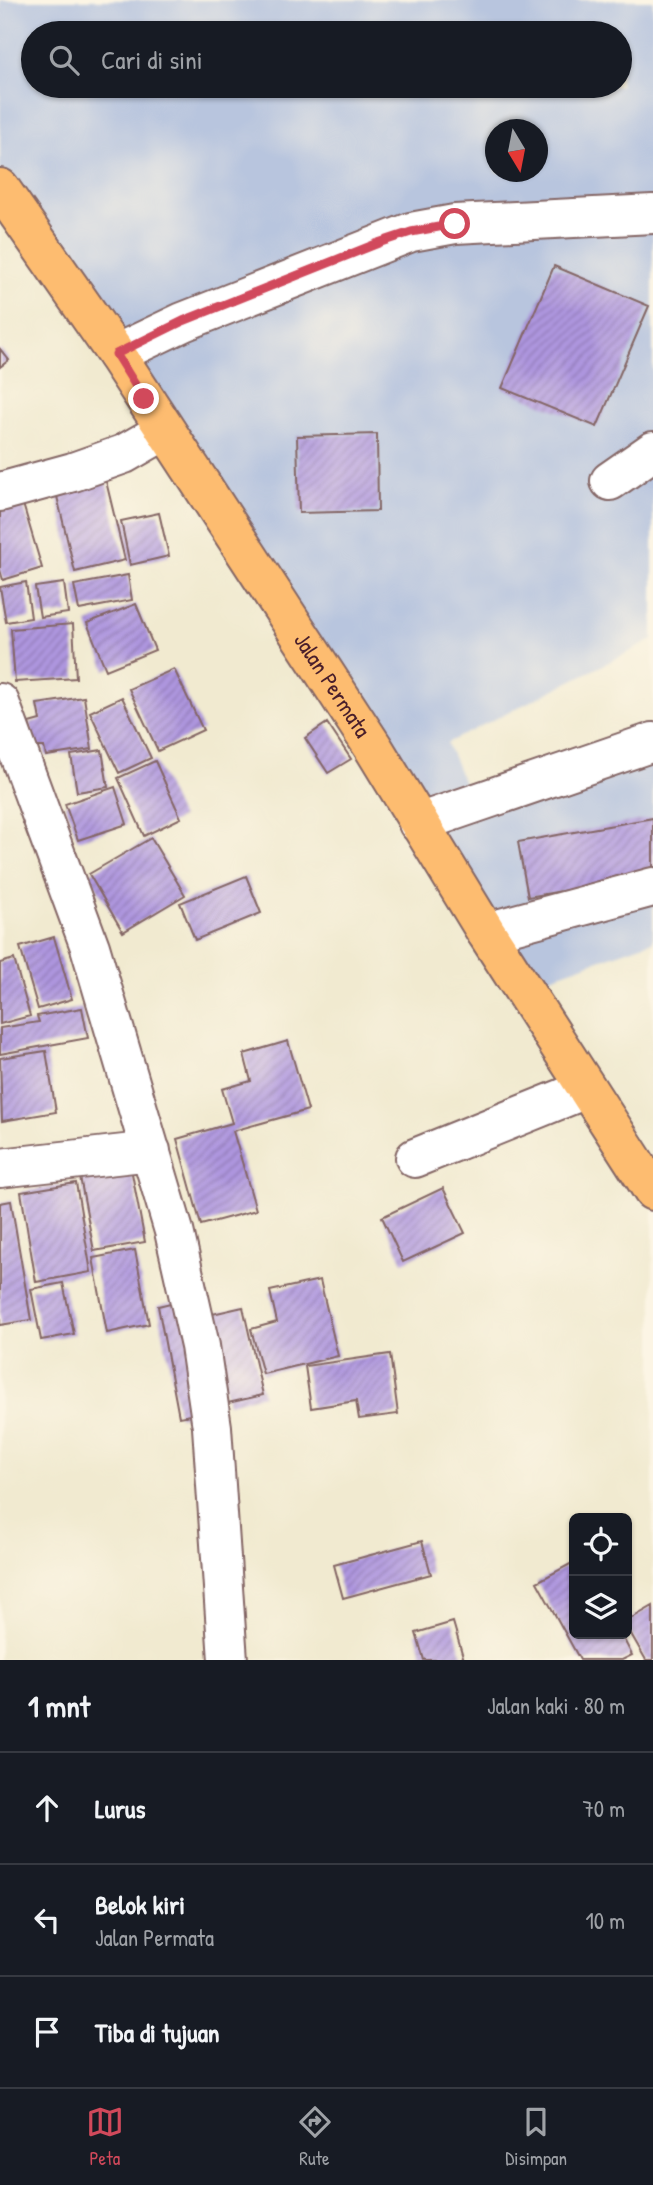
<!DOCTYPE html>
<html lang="id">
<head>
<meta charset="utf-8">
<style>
	:root { --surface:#171b24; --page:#242831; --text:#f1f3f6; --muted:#9ea1a6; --line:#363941; --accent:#d1495b }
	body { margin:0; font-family:"Patrick Hand",sans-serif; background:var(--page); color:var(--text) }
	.controls { position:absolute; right:21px; bottom:21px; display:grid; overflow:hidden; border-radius:10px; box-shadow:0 2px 5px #0004 }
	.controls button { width:63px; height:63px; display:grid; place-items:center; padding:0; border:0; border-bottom:2px solid var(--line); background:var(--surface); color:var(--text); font:35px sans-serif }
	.compass { position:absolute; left:485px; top:119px; width:63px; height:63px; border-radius:50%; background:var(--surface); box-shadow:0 2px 5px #0004; rotate:170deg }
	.stop { position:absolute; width:21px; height:21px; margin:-16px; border:5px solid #d1495b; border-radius:50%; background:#fff }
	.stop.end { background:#d1495b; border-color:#fff; box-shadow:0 2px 7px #0008 }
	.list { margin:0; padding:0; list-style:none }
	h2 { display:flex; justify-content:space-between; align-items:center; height:91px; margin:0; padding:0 28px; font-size:30px }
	h2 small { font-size:23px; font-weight:400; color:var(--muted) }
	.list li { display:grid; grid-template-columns:46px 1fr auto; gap:21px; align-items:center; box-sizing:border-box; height:112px; padding:0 28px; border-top:2px solid var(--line) }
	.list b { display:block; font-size:26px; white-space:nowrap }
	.list p { margin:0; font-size:23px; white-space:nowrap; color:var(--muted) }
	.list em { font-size:23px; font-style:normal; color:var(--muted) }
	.icon { flex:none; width:38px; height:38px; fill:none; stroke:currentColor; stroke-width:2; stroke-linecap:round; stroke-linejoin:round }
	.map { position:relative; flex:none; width:653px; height:1660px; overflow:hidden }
	.search { position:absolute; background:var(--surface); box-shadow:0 2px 5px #0004; left:21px; right:21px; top:21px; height:77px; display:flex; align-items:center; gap:18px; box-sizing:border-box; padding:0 24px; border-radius:38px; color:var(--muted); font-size:26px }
	.sheet { height:427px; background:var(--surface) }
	nav { display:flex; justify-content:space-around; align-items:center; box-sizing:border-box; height:98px; border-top:2px solid var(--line); background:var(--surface); font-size:19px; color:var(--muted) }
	nav a { display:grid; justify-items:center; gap:4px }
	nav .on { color:var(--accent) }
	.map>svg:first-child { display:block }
	.industrial { fill:#b8c5de; fill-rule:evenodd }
	.building { fill:url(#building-hatch) }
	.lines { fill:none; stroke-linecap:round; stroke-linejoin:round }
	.minor-casing { stroke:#846665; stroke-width:42 }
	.major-casing { stroke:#846665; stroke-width:42 }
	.minor { stroke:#fff; stroke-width:38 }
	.major { stroke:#fdbc6f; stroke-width:38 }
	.route { stroke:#d1495b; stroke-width:9 }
	.labels { text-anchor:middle; stroke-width:7; stroke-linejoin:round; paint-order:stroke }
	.street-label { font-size:23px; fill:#4a1f2b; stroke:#fcf5e5 }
</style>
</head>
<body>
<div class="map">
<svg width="653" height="1660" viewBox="0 0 653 1660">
	<defs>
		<pattern id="building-hatch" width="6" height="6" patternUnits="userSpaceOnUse" patternTransform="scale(1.75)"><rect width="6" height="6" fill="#ae96df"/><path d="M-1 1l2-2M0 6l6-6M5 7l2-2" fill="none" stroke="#907ab5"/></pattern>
	</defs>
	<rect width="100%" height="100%" fill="#fcf5e5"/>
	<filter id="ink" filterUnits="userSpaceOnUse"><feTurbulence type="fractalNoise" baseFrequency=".0143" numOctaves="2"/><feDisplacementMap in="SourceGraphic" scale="14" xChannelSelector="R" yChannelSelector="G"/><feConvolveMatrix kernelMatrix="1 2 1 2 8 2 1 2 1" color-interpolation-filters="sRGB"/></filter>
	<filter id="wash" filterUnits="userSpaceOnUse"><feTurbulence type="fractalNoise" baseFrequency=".00686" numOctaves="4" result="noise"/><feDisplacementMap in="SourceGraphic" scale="28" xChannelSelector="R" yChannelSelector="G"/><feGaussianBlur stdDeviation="1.57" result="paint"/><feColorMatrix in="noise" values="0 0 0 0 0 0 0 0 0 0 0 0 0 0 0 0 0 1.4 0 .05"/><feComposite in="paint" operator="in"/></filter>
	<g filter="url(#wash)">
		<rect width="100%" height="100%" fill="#f1ead0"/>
		<path class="industrial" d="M 0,0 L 653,0 L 653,640 L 447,743 L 477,814 L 653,751 L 653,941 L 525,986 L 0,203 ZM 33,33 L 620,33 L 620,86 L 33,86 ZM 496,130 L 538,130 L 538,172 L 496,172 Z"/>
		<g id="blocks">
			<path class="building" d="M 554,266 L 649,306 L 597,427 L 502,388 Z
				M 0,349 L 9,360 L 0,367 Z
				M 377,434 L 378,511 L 299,513 L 297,436 Z
				M 105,477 L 125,560 L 75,572 L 55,488 Z
				M 23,504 L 42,568 L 3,580 L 0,570 L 0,510 Z
				M 159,513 L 169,556 L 130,565 L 121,521 Z
				M 128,575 L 132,600 L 79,610 L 74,585 Z
				M 26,582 L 31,618 L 6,622 L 0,587 Z
				M 64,583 L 68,613 L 40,617 L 35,587 Z
				M 136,604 L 155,650 L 106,670 L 87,623 Z
				M 73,624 L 76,678 L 15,682 L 11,629 Z
				M 174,669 L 203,730 L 158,751 L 129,689 Z
				M 84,697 L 92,749 L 46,756 L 44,747 L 35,747 L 29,723 L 40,720 L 37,704 Z
				M 122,697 L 151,758 L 119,773 L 90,712 Z
				M 327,723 L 351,759 L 328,773 L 305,738 Z
				M 102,750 L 108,787 L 77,792 L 71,755 Z
				M 155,761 L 181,818 L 144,836 L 118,778 Z
				M 115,787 L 127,824 L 78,840 L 65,804 Z
				M 653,818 L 653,875 L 528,897 L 518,842 Z
				M 151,838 L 185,895 L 123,932 L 89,874 Z
				M 246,876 L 261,913 L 195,940 L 180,903 Z
				M 54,937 L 72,999 L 38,1009 L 20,947 Z
				M 14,959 L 30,1016 L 0,1024 L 0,963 Z
				M 82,1008 L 88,1038 L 0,1054 L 0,1028 L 39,1022 L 37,1016 Z
				M 288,1041 L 308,1110 L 233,1131 L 256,1210 L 201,1225 L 177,1139 L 232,1123 L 222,1089 L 251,1081 L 244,1054 Z
				M 46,1051 L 56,1112 L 2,1121 L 0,1058 Z
				M 131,1168 L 145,1242 L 94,1251 L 80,1177 Z
				M 76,1183 L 91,1272 L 36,1282 L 21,1192 Z
				M 443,1188 L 465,1233 L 403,1262 L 382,1217 Z
				M 11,1201 L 31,1320 L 0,1325 L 0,1203 Z
				M 135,1250 L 149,1324 L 107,1333 L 93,1258 Z
				M 320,1280 L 338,1356 L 263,1374 L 251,1329 L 277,1322 L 270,1291 Z
				M 63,1283 L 74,1334 L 41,1340 L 31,1289 Z
				M 183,1300 L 207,1412 L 179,1417 L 158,1306 Z
				M 243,1307 L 263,1395 L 228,1403 L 208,1315 Z
				M 390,1354 L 398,1414 L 359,1419 L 356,1401 L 311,1408 L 305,1366 Z
				M 422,1541 L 431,1574 L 343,1598 L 334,1565 Z
				M 574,1562 L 574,1634 L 621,1634 L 632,1655 L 622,1660 L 580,1660 L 537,1582 Z
				M 653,1606 L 653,1660 L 646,1660 L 627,1627 L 627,1621 Z
				M 453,1622 L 464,1660 L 424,1660 L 416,1633 Z"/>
		</g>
	</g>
	<g filter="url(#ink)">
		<use href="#blocks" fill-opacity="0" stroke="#846665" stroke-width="2"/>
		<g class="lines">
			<defs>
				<path id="minor" d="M 116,354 L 183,322 L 411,232 L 455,224 L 653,214
					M 610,481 L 653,451
					M 0,492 L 73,472 L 124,454 L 164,431
					M 0,703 L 90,947 L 174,1231 L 200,1346 L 212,1427 L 228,1660
					M 418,823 L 653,742
					M 486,932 L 653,887
					M 415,1158 L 586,1089
					M 0,1168 L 151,1151"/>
				<g id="major">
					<path id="s1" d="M 0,188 L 116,354 L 373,747 L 486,932 L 653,1191"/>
				</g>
			</defs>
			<use href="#minor" class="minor-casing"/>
			<use href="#major" class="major-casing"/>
			<use href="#minor" class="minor"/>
			<use href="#major" class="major"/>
		</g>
	</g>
	<g class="lines" filter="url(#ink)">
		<path class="route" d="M 144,399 L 116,354 L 183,321 L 381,242 L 411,232 L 455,224"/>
	</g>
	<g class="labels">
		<g class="street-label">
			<text dy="8" stroke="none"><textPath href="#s1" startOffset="598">Jalan Permata</textPath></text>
		</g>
	</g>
</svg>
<div class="controls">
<button><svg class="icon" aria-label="locate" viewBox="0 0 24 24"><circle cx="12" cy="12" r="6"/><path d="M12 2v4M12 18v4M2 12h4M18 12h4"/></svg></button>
<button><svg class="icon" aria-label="layers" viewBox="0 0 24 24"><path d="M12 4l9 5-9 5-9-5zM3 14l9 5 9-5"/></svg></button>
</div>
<svg class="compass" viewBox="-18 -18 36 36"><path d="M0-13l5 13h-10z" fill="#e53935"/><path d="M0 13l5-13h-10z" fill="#9ea1a6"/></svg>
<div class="stop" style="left:455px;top:224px"></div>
<div class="stop end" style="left:144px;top:399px"></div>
<div class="search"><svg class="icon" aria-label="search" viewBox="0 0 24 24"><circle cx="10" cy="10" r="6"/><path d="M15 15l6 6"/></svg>Cari di sini</div>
</div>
<section class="sheet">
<h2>1 mnt<small>Jalan kaki · 80 m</small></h2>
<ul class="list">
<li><svg class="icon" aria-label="ahead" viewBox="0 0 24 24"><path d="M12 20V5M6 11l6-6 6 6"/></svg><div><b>Lurus</b></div><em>70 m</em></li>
<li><svg class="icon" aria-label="left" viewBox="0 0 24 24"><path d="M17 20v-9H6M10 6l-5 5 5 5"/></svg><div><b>Belok kiri</b><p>Jalan Permata</p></div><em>10 m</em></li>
<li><svg class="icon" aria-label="arrive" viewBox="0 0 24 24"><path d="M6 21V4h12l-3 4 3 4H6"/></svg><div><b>Tiba di tujuan</b></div></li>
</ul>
</section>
<nav>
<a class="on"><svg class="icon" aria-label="map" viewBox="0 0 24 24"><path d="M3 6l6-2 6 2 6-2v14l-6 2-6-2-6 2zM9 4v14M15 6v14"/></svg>Peta</a>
<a><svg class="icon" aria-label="directions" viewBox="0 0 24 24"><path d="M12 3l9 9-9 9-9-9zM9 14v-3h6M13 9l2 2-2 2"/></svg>Rute</a>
<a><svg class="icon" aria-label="saved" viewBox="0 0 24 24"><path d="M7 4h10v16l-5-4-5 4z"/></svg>Disimpan</a>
</nav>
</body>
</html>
